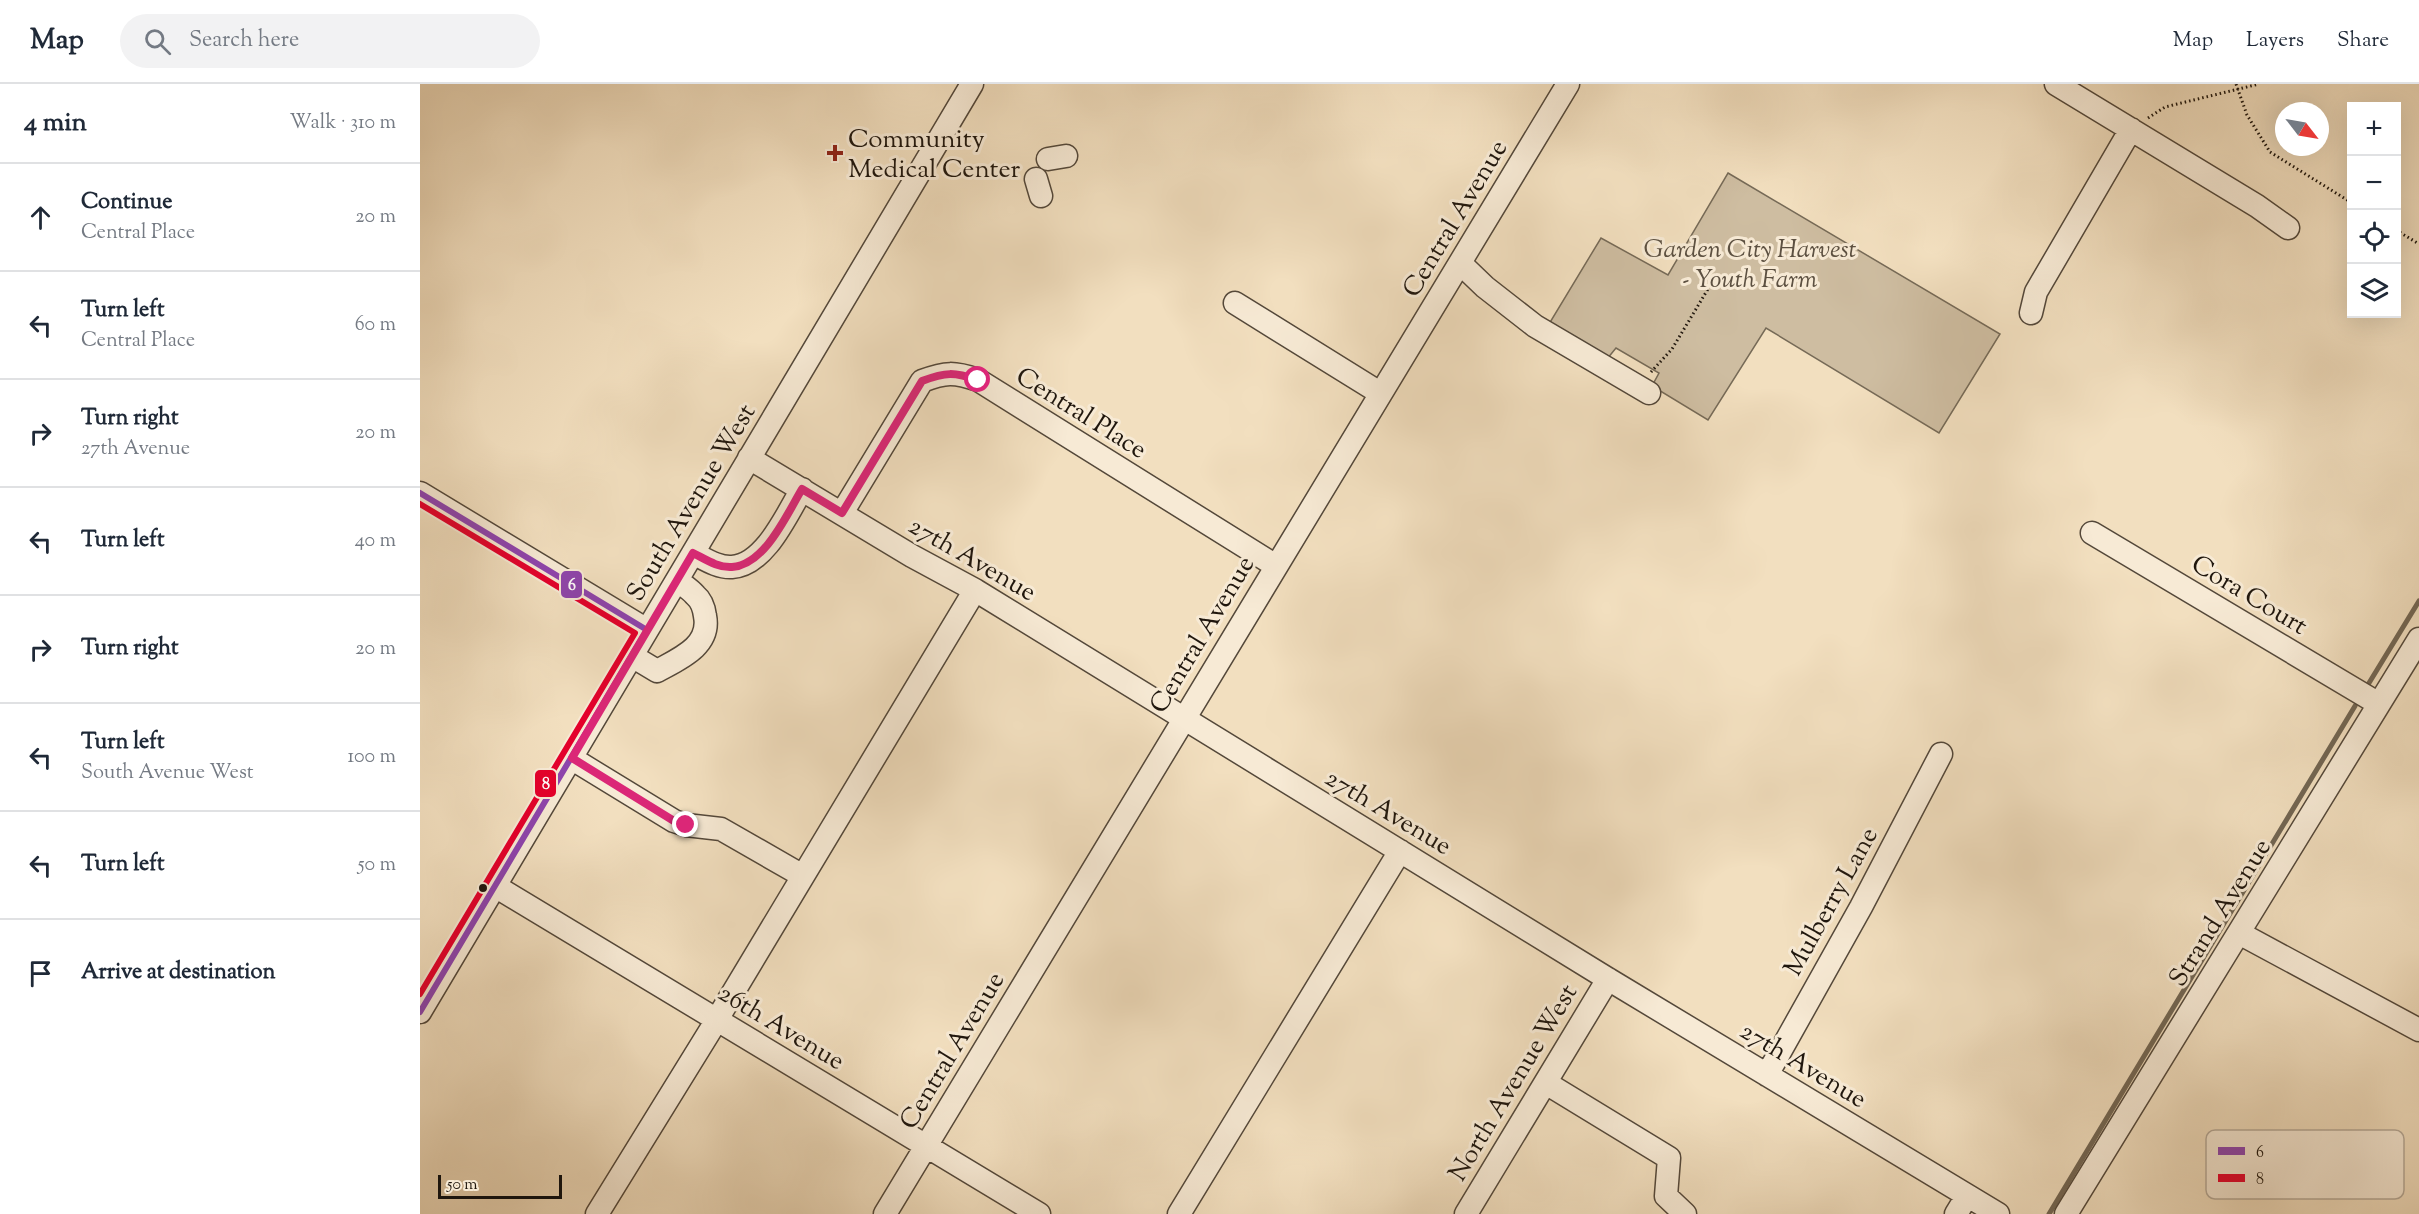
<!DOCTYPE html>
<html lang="en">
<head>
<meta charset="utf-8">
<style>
	:root { --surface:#fff; --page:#f2f2f3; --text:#1f2937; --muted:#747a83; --line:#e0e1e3 }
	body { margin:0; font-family:"Sorts Mill Goudy",serif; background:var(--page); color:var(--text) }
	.controls { position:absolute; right:18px; top:18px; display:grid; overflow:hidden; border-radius:0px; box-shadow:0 6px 24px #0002 }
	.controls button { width:54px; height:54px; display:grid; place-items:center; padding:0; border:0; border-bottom:2px solid var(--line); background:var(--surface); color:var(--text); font:30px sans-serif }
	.compass { position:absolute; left:1855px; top:18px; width:54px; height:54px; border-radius:50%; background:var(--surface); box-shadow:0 6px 24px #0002; rotate:121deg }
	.scale { position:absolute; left:18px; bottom:15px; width:124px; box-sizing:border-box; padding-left:6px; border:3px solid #1f160d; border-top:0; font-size:16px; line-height:21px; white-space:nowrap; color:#1f160d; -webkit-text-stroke:4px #f7ead5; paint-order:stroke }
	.stop { position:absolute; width:18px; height:18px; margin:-14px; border:4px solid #db2777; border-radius:50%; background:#fff }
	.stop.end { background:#db2777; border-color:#fff; box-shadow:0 2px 6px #0008 }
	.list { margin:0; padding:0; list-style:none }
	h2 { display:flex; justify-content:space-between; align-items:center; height:78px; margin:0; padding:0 24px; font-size:26px }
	h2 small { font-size:20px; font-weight:400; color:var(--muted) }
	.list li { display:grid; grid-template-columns:39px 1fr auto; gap:18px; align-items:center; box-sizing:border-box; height:108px; padding:0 24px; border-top:2px solid var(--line) }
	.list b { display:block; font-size:22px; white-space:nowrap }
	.list p { margin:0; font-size:20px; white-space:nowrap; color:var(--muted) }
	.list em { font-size:20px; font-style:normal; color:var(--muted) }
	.icon { flex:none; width:33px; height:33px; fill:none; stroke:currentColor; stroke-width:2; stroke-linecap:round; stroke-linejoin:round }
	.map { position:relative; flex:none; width:1999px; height:1130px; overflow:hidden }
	header { display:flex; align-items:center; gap:36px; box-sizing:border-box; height:84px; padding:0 30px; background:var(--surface); border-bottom:2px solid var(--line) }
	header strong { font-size:28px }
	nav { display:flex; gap:33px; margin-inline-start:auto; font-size:21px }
	.search { width:420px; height:54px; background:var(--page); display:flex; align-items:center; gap:15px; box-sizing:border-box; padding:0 21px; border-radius:33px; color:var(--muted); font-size:22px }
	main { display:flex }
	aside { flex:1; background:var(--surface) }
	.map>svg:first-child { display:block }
	.green { fill:#cebda1; stroke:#766a57; stroke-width:1.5 }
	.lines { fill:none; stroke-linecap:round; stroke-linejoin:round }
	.stream { stroke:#726653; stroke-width:5 }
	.minor-casing { stroke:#54483a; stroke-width:25 }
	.path { stroke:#1f160d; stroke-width:3; stroke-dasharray:1.5 3; stroke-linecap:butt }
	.minor { stroke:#f7ead5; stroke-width:22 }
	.bus-1-casing { stroke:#f7ead5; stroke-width:10 }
	.bus-2-casing { stroke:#f7ead5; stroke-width:10 }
	.bus-1 { stroke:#8e44ad; stroke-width:6 }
	.bus-2 { stroke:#e4002b; stroke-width:6 }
	.route { stroke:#db2777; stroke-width:8 }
	.poi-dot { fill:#8f2418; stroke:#f7ead5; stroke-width:2 }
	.bus-dot { fill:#1f160d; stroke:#f7ead5; stroke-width:2 }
	.labels { text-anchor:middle; stroke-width:6; stroke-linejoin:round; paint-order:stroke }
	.poi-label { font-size:26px; fill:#1f160d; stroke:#f7ead5; text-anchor:start }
	.street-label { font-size:26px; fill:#1f160d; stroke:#f7ead5 }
	.park-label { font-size:26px; font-style:italic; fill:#5c5041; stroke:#f7ead5 }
	.key { fill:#f7ead5; stroke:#b6aa99; stroke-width:1.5 }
	.key-label { font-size:16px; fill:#1f160d }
	.line-badge { stroke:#f7ead5; stroke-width:2 }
	.badge-label { font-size:16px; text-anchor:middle; font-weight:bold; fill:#fff }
</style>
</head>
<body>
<header>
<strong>Map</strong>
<div class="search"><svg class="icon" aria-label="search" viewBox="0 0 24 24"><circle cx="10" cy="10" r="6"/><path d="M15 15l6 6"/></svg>Search here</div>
<nav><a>Map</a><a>Layers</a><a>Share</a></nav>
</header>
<main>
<aside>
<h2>4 min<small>Walk · 310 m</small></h2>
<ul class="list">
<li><svg class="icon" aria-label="ahead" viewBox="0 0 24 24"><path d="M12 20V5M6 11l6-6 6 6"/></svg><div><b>Continue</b><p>Central Place</p></div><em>20 m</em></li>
<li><svg class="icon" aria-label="left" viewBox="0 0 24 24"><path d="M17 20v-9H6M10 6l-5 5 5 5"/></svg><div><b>Turn left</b><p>Central Place</p></div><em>60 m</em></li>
<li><svg class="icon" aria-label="right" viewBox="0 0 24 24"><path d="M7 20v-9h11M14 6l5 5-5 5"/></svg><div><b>Turn right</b><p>27th Avenue</p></div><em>20 m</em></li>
<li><svg class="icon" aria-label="left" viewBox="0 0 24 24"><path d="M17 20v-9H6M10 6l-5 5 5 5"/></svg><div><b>Turn left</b></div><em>40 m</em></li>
<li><svg class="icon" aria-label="right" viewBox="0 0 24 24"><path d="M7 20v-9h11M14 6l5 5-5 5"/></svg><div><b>Turn right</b></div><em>20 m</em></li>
<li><svg class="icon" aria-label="left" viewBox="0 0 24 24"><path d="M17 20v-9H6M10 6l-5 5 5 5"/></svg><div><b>Turn left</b><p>South Avenue West</p></div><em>100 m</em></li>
<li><svg class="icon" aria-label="left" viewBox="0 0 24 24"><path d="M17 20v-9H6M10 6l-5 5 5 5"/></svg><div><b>Turn left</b></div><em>50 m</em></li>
<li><svg class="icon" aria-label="arrive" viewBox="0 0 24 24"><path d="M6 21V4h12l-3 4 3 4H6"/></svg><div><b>Arrive at destination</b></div></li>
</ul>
</aside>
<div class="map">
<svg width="1999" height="1130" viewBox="0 0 1999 1130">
	<rect width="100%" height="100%" fill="#f2dfbf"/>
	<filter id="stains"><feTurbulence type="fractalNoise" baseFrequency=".00333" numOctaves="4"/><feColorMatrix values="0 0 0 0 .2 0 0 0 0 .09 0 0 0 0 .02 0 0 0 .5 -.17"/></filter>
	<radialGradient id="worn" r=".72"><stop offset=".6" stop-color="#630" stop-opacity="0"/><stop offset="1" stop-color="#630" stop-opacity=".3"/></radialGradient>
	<path class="green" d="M 1308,89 L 1580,250 L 1519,349 L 1346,244 L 1288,336 L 1232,302 L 1239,289 L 1196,264 L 1187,275 L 1129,240 L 1181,154 L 1248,191 Z"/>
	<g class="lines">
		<path class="stream" d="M 1949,599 L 1999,517
			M 1629,1130 L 1935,622"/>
		<defs>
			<path id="minor" d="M 1636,0 L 1837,122 L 1868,144
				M 628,75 L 646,72
				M 616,95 L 621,112
				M 1040,179 L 1065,203 L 1115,242 L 1229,309
				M 815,219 L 960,309
				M 1611,229 L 1616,208 L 1711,45
				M 329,374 L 492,472 L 555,506 L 1188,895 L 1578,1130
				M 0,409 L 227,546
				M 422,429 L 502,297 C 526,288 534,288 558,296 L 856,482
				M 1672,449 L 1959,620
				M 273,469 C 285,475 298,484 312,483 C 345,481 367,430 382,405
				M 212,572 L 237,587 C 259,575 291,562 285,532 C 284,524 281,516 275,511 C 270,505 263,501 257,496
				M 151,674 L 254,737 L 266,741 L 301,745 L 383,792
				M 75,802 L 619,1130
				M 1819,849 L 1999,946
				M 0,928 L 552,0
				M 1347,991 L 1441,823 L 1521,670
				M 1126,999 L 1249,1074 L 1246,1112 L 1265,1130
				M 177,1130 L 290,947 L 555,506
				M 465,1130 L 1148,0
				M 759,1130 L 980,767
				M 1046,1130 L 1188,895
				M 1536,1130 L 1547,1112
				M 1646,1130 L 1999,555"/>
		</defs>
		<use href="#minor" class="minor-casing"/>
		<path class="path" d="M 1816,0 L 1827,31 L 1850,68 L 1932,119
			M 1728,34 L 1745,23 L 1839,0
			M 1976,146 L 1999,160
			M 1231,288 L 1252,265 L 1297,190"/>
		<use href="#minor" class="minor"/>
		<defs>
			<path id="bus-1" d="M 0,409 L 227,546 L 0,928"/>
			<path id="bus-2" d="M 0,420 L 215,549 L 0,910"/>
		</defs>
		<use href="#bus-1" class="bus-1-casing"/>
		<use href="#bus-2" class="bus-2-casing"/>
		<use href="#bus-1" class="bus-1"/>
		<use href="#bus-2" class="bus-2"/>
	</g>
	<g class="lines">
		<path class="route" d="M 266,741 L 254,737 L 152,674 L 273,469 C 285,475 298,484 312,483 C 345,481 367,430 382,405 L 422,429 L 502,297 C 526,288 534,288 558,296"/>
	</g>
	<path class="poi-dot" d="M412 60h6v6h6v6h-6v6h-6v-6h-6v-6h6z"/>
	<circle class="bus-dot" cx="63" cy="804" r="5"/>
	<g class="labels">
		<g class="poi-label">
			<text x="428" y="63">Community<tspan x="428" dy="30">Medical Center</tspan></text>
		</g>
		<g class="street-label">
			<text transform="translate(1034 134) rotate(-59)" y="9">Central Avenue</text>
			<text transform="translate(662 328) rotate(32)" y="9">Central Place</text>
			<text transform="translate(270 418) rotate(-59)" y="9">South Avenue West</text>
			<text transform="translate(553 474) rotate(30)" y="9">27th Avenue</text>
			<text transform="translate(1830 510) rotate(31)" y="9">Cora Court</text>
			<text transform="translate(781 550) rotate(-59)" y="9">Central Avenue</text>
			<text transform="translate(969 727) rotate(31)" y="9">27th Avenue</text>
			<text transform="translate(1410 817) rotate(-61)" y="9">Mulberry Lane</text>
			<text transform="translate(1799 828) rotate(-58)" y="9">Strand Avenue</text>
			<text transform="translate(362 942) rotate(31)" y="9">26th Avenue</text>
			<text transform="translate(531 966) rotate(-59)" y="9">Central Avenue</text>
			<text transform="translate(1384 980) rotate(31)" y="9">27th Avenue</text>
			<text transform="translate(1092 998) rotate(-59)" y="9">North Avenue West</text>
		</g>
		<g class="park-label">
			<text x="1330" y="173">Garden City Harvest<tspan x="1330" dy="30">- Youth Farm</tspan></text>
		</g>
	</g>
	<rect x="1786" y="1046" width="198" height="69" rx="9" class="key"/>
	<rect x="1798" y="1063" width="27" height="8" fill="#8e44ad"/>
	<rect x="1798" y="1090" width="27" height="8" fill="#e4002b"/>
	<g class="key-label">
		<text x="1836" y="1073">6</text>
		<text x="1836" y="1100">8</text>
	</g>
	<g class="line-badge">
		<rect x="140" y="486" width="23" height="29" rx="6" fill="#8e44ad"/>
		<rect x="114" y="685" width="23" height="29" rx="6" fill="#e4002b"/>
	</g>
	<g class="badge-label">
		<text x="152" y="506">6</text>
		<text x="126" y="705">8</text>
	</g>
	<rect width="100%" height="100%" filter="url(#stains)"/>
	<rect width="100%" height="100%" fill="url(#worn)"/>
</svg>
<div class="controls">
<button>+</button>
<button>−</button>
<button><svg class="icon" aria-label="locate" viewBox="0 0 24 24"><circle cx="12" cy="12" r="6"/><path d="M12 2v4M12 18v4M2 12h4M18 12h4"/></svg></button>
<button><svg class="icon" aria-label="layers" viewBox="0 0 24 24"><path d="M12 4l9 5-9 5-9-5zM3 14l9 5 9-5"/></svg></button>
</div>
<svg class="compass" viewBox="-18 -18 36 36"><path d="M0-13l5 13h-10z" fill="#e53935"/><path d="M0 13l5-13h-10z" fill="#747a83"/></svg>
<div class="scale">50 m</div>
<div class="stop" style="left:558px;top:296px"></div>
<div class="stop end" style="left:266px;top:741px"></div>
</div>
</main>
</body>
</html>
